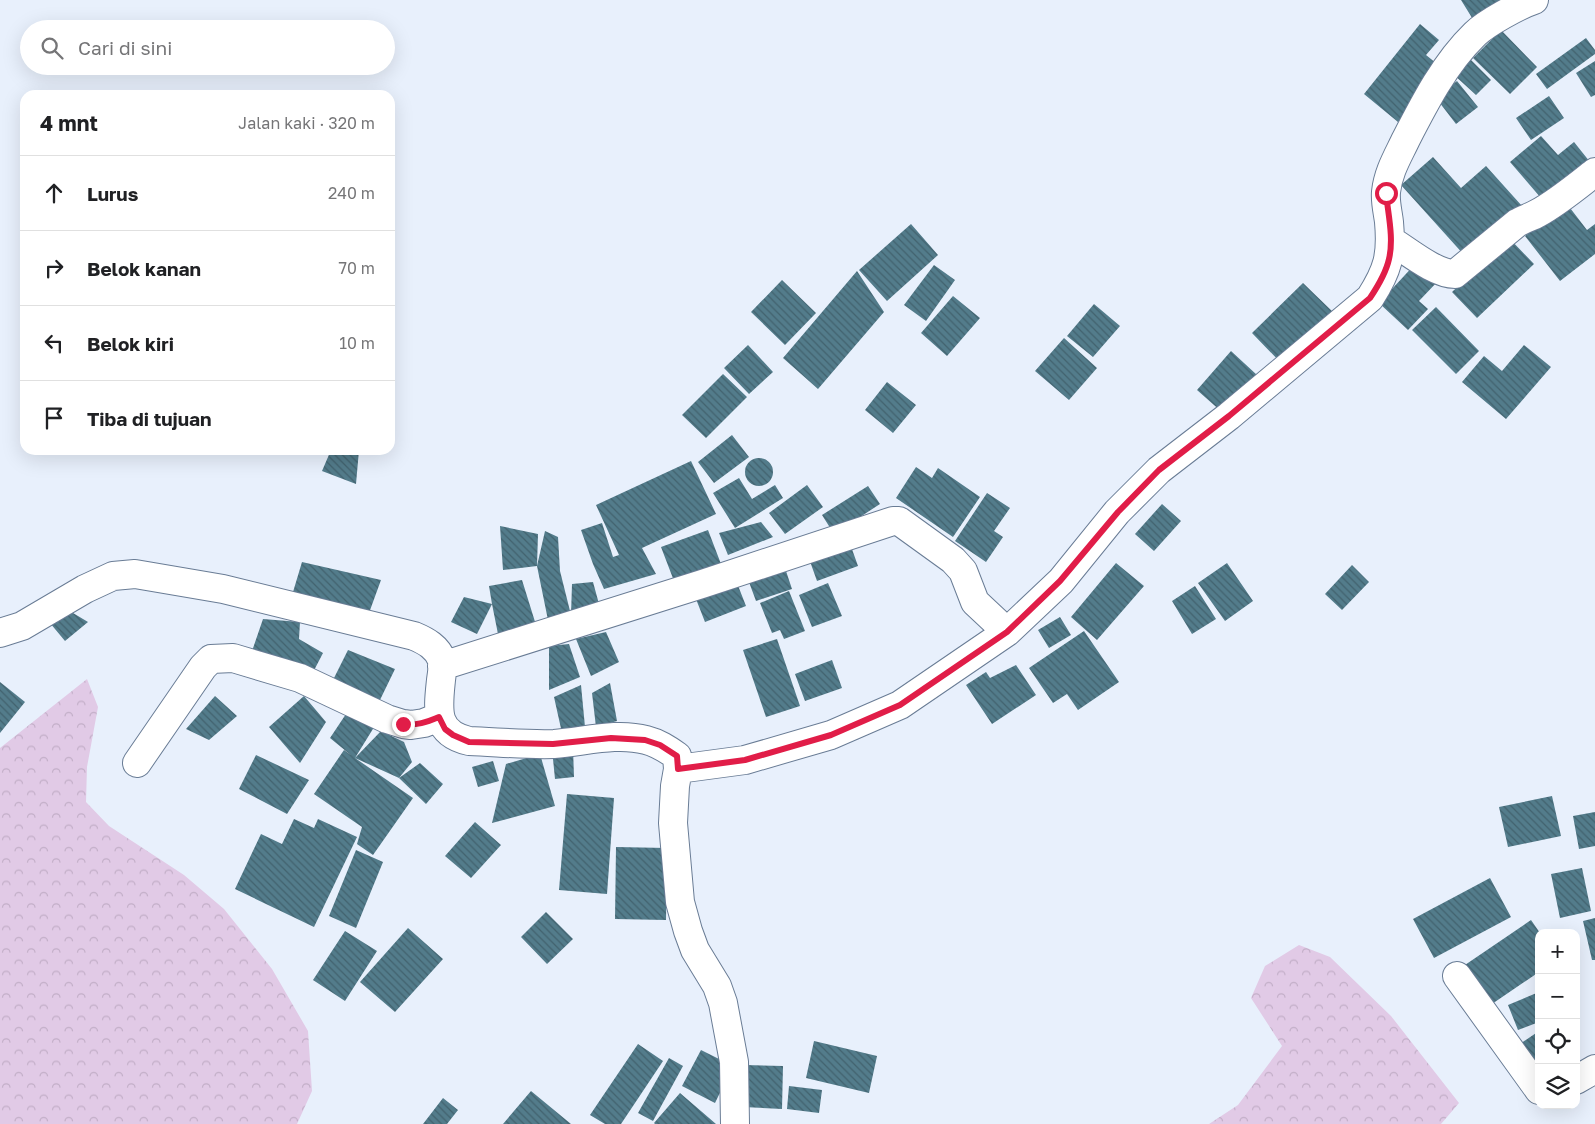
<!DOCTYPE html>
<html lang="id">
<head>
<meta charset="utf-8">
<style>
	:root { --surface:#fff; --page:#f2f2f2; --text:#202124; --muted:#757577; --line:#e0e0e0 }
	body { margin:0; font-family:"Golos Text",sans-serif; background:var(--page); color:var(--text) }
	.controls { position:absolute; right:15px; bottom:15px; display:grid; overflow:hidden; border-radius:10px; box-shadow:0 5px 20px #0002 }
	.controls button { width:45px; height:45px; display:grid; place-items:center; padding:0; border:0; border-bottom:1px solid var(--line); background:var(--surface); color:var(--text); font:25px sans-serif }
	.stop { position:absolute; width:15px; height:15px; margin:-11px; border:4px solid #e11d48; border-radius:50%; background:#fff }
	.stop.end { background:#e11d48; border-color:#fff; box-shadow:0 1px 5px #0008 }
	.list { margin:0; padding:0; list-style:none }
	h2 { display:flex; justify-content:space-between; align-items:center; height:65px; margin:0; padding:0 20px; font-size:21px }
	h2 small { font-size:16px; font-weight:400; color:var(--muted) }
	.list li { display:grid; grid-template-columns:32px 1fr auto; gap:15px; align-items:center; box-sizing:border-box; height:75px; padding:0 20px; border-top:1px solid var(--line) }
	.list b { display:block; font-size:19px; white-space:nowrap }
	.list em { font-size:16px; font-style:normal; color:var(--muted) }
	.icon { flex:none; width:28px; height:28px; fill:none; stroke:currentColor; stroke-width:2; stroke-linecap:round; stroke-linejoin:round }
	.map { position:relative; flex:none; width:1595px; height:1124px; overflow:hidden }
	.search { position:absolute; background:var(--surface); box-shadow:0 5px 20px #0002; left:20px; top:20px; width:375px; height:55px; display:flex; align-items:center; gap:12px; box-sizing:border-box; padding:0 18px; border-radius:28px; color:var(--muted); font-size:19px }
	.panel { position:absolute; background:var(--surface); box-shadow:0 5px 20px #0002; left:20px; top:90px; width:375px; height:365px; border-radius:15px }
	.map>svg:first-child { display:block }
	.forest { fill:url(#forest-crowns) }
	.building { fill:url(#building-back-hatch) }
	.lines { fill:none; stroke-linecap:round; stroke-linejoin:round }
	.street-casing { stroke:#697c95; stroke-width:30 }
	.street { stroke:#fff; stroke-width:28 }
	.route { stroke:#e11d48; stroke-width:6 }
</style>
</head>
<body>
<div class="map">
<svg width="1595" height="1124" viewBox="0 0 1595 1124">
	<defs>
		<pattern id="forest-crowns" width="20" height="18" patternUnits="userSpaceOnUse" patternTransform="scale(1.25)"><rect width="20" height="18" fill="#e1cae6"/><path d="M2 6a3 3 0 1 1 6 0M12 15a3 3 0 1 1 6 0" fill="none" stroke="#c2aec7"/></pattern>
		<pattern id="building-back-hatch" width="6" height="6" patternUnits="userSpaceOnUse" patternTransform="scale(1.25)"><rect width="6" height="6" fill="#537c8b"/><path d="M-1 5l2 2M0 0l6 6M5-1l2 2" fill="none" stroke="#42626e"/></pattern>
	</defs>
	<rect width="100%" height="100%" fill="#e8f0fc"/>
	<path class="forest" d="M 87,679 L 98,707 L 87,767 L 86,802 L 109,826 L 184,875 L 224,909 L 272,969 L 308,1031 L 312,1091 L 297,1124 L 0,1124 L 0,748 Z
		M 1299,945 L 1330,957 L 1391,1016 L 1459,1103 L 1441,1124 L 1209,1124 L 1238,1105 L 1282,1046 L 1251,998 L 1265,966 Z"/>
	<path class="building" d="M 1461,0 L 1508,0 L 1474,21 Z
		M 1420,24 L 1439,40 L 1426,55 L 1442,68 L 1398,122 L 1364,94 Z
		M 1501,30 L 1537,67 L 1510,94 L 1473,58 Z
		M 1586,38 L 1595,50 L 1595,54 L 1547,89 L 1536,74 Z
		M 1469,58 L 1491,80 L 1476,95 L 1453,74 Z
		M 1595,61 L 1595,95 L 1591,97 L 1576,73 Z
		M 1457,81 L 1478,107 L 1456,124 L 1436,98 Z
		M 1549,96 L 1564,118 L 1531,140 L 1516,118 Z
		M 1541,136 L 1558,155 L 1574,142 L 1594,167 L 1547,205 L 1510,162 Z
		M 1433,157 L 1461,188 L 1486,166 L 1522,206 L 1465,256 L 1401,185 Z
		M 1567,204 L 1587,230 L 1595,224 L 1595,254 L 1560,281 L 1525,236 Z
		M 911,224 L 938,255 L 887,301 L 859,270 Z
		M 1509,238 L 1534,264 L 1477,318 L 1452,292 Z
		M 1417,262 L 1438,281 L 1419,301 L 1428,309 L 1408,330 L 1379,303 Z
		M 934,265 L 955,280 L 926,321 L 904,305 Z
		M 857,271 L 884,312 L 818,389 L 783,358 Z
		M 782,280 L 816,313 L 785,345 L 751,312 Z
		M 1303,283 L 1334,313 L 1282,364 L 1252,333 Z
		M 953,296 L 980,318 L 947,356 L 921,333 Z
		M 1094,304 L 1120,326 L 1093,357 L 1067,336 Z
		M 1436,307 L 1479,351 L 1456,374 L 1412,330 Z
		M 1064,338 L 1097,368 L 1069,400 L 1035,371 Z
		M 748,345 L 773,372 L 749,394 L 724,368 Z
		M 1524,345 L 1551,367 L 1506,419 L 1462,382 L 1484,356 L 1502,371 Z
		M 1231,351 L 1257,375 L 1223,413 L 1197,390 Z
		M 723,374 L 747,397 L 706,438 L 682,415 Z
		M 887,382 L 916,405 L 893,433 L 865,410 Z
		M 732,435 L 749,457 L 714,483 L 698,462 Z
		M 331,450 L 359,450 L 356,484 L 322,471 Z
		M745 472a14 14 0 1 1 28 0a14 14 0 1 1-28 0Z
		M 691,461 L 716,514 L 642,548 L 656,574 L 604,589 L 593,564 L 581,530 L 602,523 L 613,557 L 619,555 L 596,505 Z
		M 916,467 L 932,478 L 938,468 L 980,497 L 953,537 L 896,498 Z
		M 739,478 L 752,499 L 775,485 L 783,498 L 735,528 L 713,493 Z
		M 807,485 L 823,507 L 785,534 L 769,513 Z
		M 868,486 L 880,504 L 834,534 L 822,515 Z
		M 987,493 L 1010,508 L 994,531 L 1003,537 L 986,562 L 955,541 Z
		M 1162,504 L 1181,521 L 1154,551 L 1135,534 Z
		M 761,522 L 773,537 L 728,555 L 719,533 Z
		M 500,526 L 538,534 L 537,566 L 503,570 Z
		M 708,530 L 721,564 L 674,581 L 661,547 Z
		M 545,531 L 558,537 L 560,571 L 571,615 L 572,584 L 593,582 L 599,604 L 571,615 L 548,620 L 537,566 Z
		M 848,538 L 858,566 L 817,581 L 807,553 Z
		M 302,562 L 381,580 L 369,613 L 293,592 Z
		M 783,562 L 792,589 L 756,601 L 746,574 Z
		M 1116,563 L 1144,586 L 1097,640 L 1071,617 Z
		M 1227,563 L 1253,601 L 1225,621 L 1198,583 Z
		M 1352,565 L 1369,582 L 1342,610 L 1325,594 Z
		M 522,580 L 536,625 L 499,639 L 492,604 L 477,634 L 451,622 L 464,597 L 492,604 L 489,586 Z
		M 737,583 L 746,606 L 705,622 L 696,599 Z
		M 828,583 L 842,616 L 812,627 L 799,595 Z
		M 1195,586 L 1216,619 L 1192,634 L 1172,601 Z
		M 789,591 L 805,631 L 784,639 L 780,630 L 772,633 L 760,603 Z
		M 68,610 L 88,622 L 65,641 L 50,623 Z
		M 1060,617 L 1071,635 L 1049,648 L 1038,630 Z
		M 263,619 L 300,622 L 299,639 L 323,653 L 308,682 L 251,654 Z
		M 1084,631 L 1119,682 L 1078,710 L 1067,694 L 1053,703 L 1029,668 Z
		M 606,632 L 619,662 L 591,676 L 576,639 Z
		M 777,639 L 800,706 L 766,717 L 743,650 Z
		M 569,644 L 580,677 L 549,690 L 549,646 Z
		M 348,650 L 395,669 L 379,702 L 334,678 Z
		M 832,660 L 842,688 L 805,701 L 795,674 Z
		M 1016,665 L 1036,695 L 992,724 L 966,685 L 986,672 L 990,678 Z
		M 0,682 L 25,702 L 0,733 Z
		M 610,683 L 617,721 L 596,727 L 592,693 Z
		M 581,685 L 585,727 L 562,733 L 554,697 Z
		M 215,696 L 237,716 L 209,740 L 186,729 Z
		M 304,696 L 326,722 L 300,763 L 269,727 Z
		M 348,711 L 376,724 L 355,758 L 381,731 L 404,742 L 412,762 L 399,778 L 420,763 L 443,784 L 426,804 L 399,778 L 355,758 L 413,798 L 373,855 L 357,844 L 362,827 L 314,794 L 344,750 L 352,756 L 330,738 Z
		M 573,748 L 574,777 L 555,779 L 552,749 Z
		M 540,754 L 555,806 L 492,823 L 506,764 Z
		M 256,755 L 309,780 L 287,814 L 239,789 Z
		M 493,761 L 499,781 L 478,787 L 472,767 Z
		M 567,794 L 614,798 L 607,894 L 559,890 Z
		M 1552,796 L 1561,836 L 1508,847 L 1499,807 Z
		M 1595,812 L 1595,846 L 1579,849 L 1573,816 Z
		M 294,819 L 314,828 L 318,819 L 357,837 L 314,927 L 235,889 L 261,834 L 282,844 Z
		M 475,822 L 501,845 L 471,878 L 445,856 Z
		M 616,847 L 667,848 L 666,920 L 615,919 Z
		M 356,850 L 383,862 L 356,928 L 329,916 Z
		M 1582,868 L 1591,911 L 1560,918 L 1551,874 Z
		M 1490,878 L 1511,917 L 1434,958 L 1413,919 Z
		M 546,912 L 573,939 L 547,964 L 521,937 Z
		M 1595,918 L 1595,960 L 1592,960 L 1583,921 Z
		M 1531,920 L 1540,933 L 1539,972 L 1489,1006 L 1462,967 Z
		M 408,928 L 443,959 L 395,1012 L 360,982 Z
		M 345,931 L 377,951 L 345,1001 L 313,980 Z
		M 1539,992 L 1539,1022 L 1518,1030 L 1508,1005 Z
		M 1539,1031 L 1539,1076 L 1517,1046 Z
		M 814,1041 L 877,1056 L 869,1093 L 806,1078 Z
		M 638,1044 L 663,1061 L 621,1124 L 605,1124 L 590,1115 Z
		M 701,1050 L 733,1066 L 715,1103 L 682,1086 Z
		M 669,1058 L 683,1066 L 653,1121 L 638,1113 Z
		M 744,1065 L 783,1066 L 782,1109 L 743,1107 Z
		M 789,1086 L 822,1090 L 819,1113 L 787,1109 Z
		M 531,1091 L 571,1124 L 503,1124 Z
		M 680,1093 L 716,1124 L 655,1124 L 654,1123 Z
		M 443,1098 L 458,1110 L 447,1124 L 423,1124 Z"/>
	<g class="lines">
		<defs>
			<path id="street" d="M 1390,240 C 1408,251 1435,274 1455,274 L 1517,223 C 1524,219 1531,217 1538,213 C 1558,202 1577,186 1595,172
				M 0,633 L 22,626 L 85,589 L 113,576 L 135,574 L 223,589 L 414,636 C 426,641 437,647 442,660 C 443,666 442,674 441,680 C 438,709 434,733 469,741 C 497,742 526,745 554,744 C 584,742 616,732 646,740 C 658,743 667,749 677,756 L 678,769 L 675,786 L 673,823 L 680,902 L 688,931 L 695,950 L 717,986 L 723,1003 L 734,1062 L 735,1124
				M 442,666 L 702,584 L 893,521 L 899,521 L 953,560 L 963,571 L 975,602 L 1007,632
				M 137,763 L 203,667 L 211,659 L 233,658 L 300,678 L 387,719 L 403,724 L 411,725 L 424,723 L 439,717
				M 678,769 L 745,760 L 831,735 L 900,705 L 1007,632 L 1061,581 L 1117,512 L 1159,470 L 1229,416 L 1370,298 C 1388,270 1392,255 1389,222 C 1388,213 1385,202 1386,192 C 1388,172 1398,156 1406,139 C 1425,102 1445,63 1475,34 C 1486,23 1519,5 1534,0
				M 1457,976 L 1539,1090
				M 1576,1080 L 1595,1069"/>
		</defs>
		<use href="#street" class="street-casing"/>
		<use href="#street" class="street"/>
	</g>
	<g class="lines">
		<path class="route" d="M 403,724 C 416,726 427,722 439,717 L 445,729 L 453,735 L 469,742 L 553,744 L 611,738 L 645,740 L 660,745 L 677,756 L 678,769 L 745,760 L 831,735 L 900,705 L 1007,632 L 1060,581 L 1118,512 L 1159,470 L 1229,416 L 1370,298 C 1378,286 1386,273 1389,259 C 1394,238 1388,214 1386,193"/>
	</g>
</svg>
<div class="controls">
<button>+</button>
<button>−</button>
<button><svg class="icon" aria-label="locate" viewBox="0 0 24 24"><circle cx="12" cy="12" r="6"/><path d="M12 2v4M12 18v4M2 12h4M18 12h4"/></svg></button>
<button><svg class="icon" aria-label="layers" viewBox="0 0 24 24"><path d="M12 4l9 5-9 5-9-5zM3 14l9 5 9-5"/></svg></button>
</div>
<div class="stop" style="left:1386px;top:193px"></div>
<div class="stop end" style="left:403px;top:724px"></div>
<div class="search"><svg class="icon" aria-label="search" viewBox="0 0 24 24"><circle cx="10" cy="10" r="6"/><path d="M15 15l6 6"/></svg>Cari di sini</div>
<section class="panel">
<h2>4 mnt<small>Jalan kaki · 320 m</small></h2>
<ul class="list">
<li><svg class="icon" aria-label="ahead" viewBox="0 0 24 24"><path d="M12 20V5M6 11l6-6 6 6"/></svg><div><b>Lurus</b></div><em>240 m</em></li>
<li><svg class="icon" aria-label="right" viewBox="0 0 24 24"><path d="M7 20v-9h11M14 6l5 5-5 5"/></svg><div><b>Belok kanan</b></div><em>70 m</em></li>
<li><svg class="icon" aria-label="left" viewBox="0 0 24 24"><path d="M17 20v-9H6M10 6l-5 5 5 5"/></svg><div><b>Belok kiri</b></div><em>10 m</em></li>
<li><svg class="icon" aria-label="arrive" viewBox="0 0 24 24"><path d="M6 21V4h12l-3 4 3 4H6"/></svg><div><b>Tiba di tujuan</b></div></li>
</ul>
</section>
</div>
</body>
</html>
